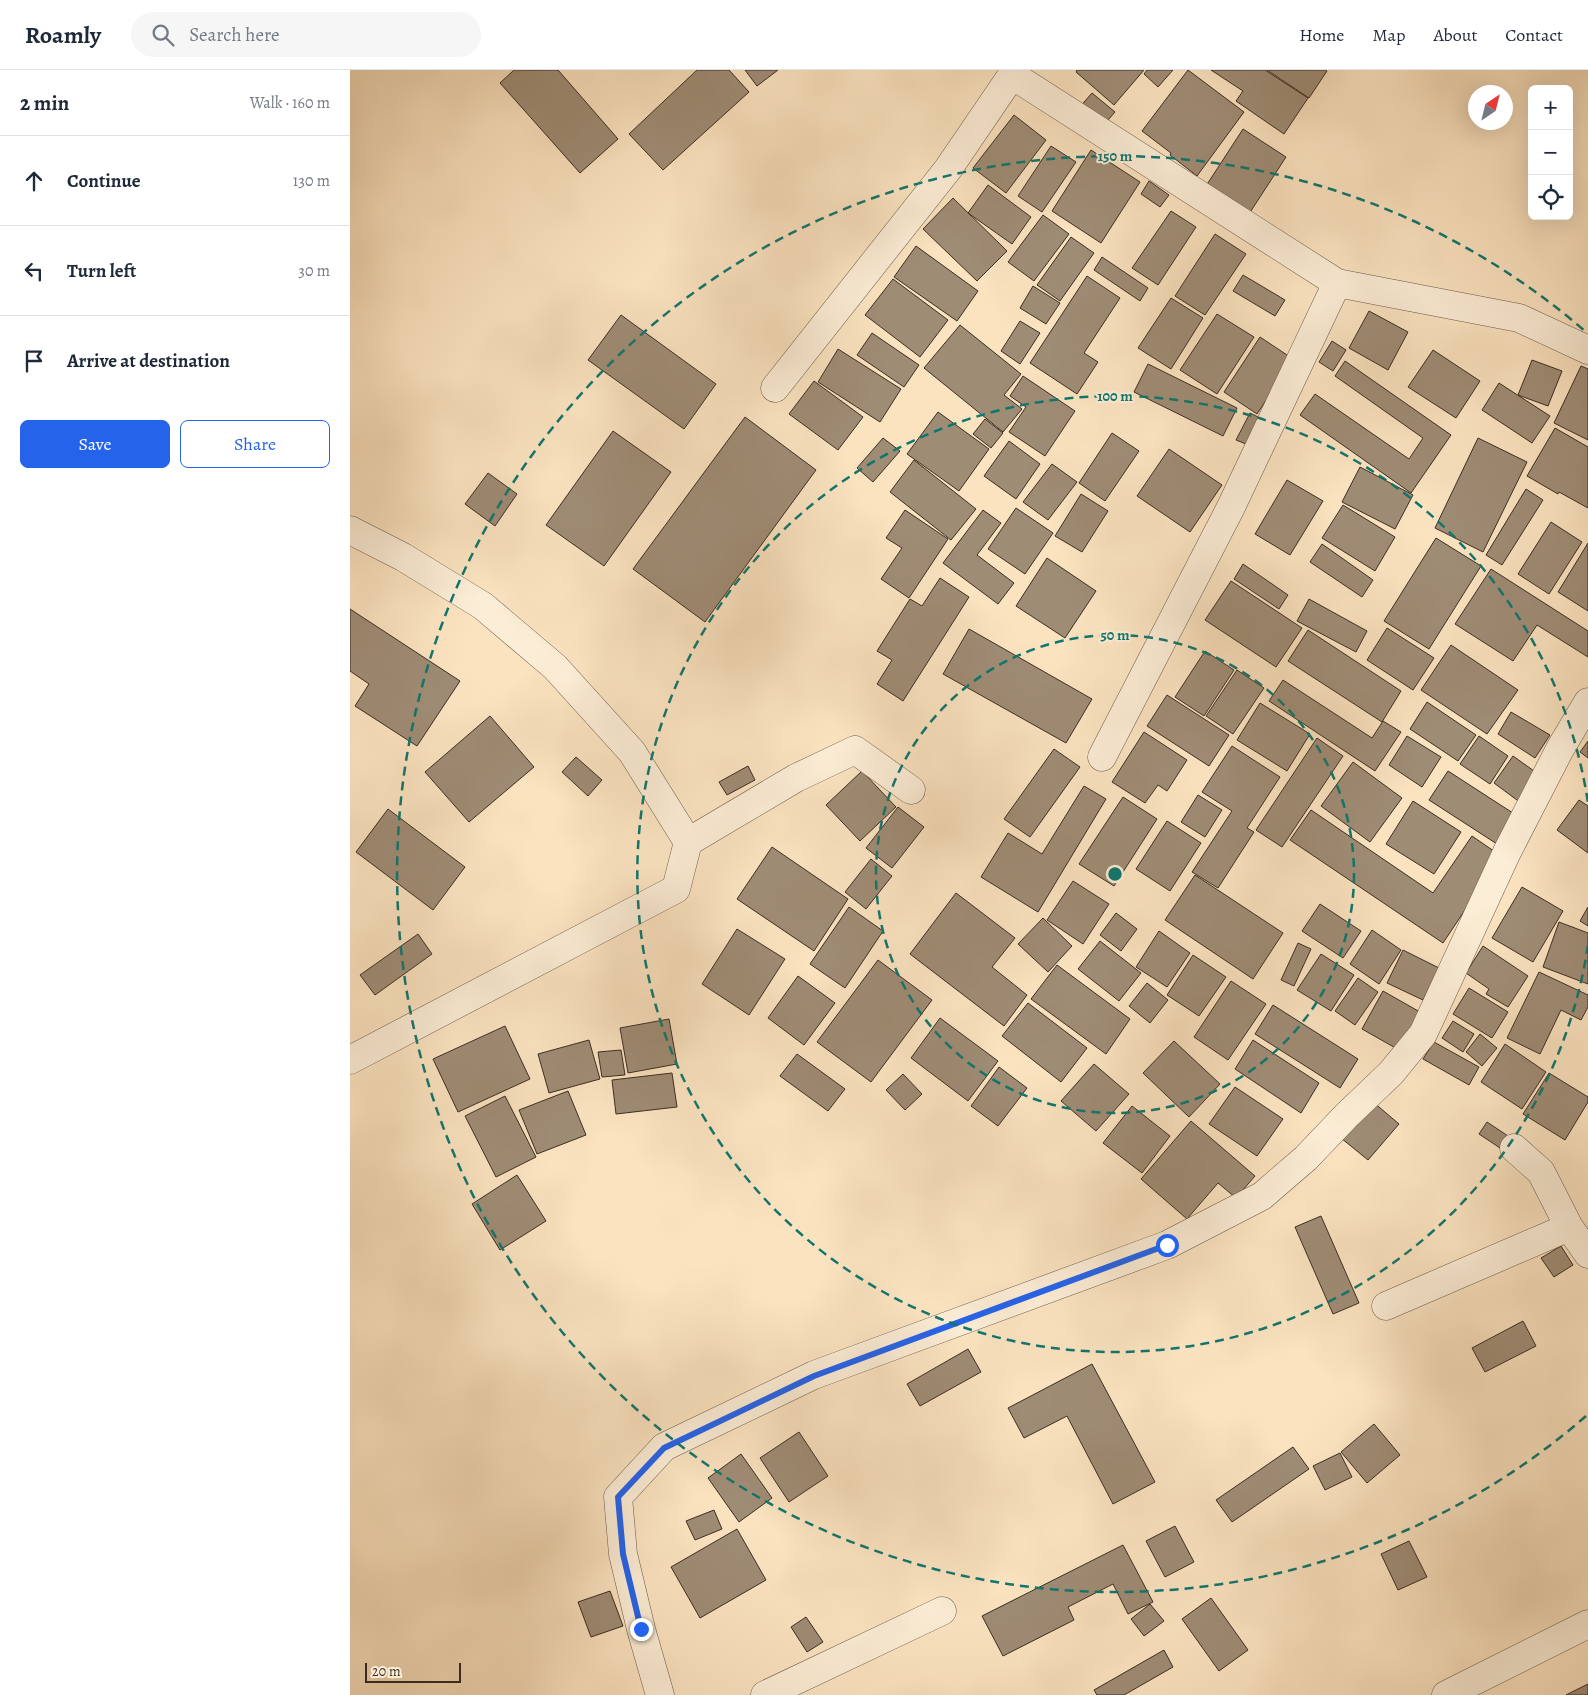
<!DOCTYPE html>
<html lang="en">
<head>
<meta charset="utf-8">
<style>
	:root { --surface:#fff; --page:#f6f6f7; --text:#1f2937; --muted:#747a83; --line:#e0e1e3; --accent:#2563eb }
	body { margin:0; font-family:Alegreya,serif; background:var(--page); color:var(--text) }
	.controls { position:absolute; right:15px; top:15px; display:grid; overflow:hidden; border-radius:8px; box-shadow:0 5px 20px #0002 }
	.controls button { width:45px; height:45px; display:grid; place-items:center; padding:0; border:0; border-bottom:1px solid var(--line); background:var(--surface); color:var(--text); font:25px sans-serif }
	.compass { position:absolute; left:1118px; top:15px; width:45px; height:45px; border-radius:50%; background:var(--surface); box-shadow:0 5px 20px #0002; rotate:35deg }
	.scale { position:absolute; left:15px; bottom:12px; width:96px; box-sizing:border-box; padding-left:5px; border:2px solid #3c2d23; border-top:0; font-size:14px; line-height:18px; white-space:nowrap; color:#3c2d23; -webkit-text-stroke:4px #fcedd6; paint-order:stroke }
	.stop { position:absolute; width:15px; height:15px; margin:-11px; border:4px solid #2563eb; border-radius:50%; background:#fff }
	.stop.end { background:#2563eb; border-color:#fff; box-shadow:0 1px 5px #0008 }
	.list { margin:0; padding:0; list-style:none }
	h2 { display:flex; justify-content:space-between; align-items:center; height:65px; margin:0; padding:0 20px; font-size:21px }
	h2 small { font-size:16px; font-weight:400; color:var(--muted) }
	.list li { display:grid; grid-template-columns:32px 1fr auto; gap:15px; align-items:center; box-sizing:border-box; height:90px; padding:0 20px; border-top:1px solid var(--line) }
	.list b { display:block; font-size:19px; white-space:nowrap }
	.list em { font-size:16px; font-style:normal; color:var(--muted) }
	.actions { display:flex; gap:10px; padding:15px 20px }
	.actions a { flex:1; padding:11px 0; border:1px solid var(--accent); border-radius:8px; text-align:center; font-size:18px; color:var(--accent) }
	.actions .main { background:var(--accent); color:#fff }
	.icon { flex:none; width:28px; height:28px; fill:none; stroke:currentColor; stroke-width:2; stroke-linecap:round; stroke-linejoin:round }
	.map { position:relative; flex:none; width:1238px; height:1625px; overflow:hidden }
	header { display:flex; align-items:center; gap:30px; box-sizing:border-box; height:70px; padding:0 25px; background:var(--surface); border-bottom:1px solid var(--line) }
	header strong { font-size:24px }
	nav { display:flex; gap:28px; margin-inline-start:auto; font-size:18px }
	.search { width:350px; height:45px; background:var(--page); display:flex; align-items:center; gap:12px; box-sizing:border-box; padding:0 18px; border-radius:28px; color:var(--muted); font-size:19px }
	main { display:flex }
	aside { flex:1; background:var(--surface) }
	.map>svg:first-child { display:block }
	.building { fill:#9f8c75; stroke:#3c2d23 }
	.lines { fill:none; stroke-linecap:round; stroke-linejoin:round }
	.minor-casing { stroke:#6c5a4a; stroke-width:29 }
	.minor { stroke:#fcedd6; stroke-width:28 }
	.route { stroke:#2563eb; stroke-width:6 }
	.ring { fill:none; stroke:#0f766e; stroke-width:2.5; stroke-dasharray:9 6 }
	.centre { fill:#0f766e; stroke:#fcedd6; stroke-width:2.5 }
	.ring-label { font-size:15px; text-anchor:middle; font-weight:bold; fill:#0f766e; stroke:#fcedd6; stroke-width:4; stroke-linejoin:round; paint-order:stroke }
</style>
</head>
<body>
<header>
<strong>Roamly</strong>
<div class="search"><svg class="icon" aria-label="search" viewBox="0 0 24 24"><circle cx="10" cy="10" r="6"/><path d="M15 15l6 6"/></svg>Search here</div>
<nav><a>Home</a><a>Map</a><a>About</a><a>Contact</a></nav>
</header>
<main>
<aside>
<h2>2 min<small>Walk · 160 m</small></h2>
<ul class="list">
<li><svg class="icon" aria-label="ahead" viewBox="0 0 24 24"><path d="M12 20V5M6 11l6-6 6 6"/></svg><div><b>Continue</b></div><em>130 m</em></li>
<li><svg class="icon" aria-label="left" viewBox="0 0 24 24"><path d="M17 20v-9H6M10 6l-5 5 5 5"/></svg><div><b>Turn left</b></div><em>30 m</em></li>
<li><svg class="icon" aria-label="arrive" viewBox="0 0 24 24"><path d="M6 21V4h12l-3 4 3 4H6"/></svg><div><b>Arrive at destination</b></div></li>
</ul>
<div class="actions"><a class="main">Save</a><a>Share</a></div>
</aside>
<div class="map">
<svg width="1238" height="1625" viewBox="0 0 1238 1625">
	<rect width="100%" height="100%" fill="#fbe3c0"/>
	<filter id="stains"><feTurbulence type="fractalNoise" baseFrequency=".004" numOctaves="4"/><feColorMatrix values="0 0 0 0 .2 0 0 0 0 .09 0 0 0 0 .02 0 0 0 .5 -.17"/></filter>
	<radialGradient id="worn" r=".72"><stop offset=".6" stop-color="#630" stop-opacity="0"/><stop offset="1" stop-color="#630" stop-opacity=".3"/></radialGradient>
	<path class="building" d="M 164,0 L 208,0 L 268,69 L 230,103 L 150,13 Z
		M 347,0 L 379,0 L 399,22 L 313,100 L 279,64 Z
		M 395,0 L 428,0 L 407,16 Z
		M 727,0 L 794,0 L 764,35 L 726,2 Z
		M 797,0 L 823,0 L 808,17 L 794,4 Z
		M 838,0 L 894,42 L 847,106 L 820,85 L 821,83 L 792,61 Z
		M 861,0 L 915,0 L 958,28 L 934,64 L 886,31 L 893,21 Z
		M 917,0 L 975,0 L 977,1 L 959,28 Z
		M 742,23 L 765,42 L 751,58 L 728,39 Z
		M 664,45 L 696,70 L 656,123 L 623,98 Z
		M 893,59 L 936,87 L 897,147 L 854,119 Z
		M 701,76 L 726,92 L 692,142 L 668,126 Z
		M 741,80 L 790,112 L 751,173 L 702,141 Z
		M 799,111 L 819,125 L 810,137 L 791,124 Z
		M 638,115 L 681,147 L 662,174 L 618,143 Z
		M 603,128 L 657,181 L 627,211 L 573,159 Z
		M 821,141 L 846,157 L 808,215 L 782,198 Z
		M 693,145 L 719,164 L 684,211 L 658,192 Z
		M 865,164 L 896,184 L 855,245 L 825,226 Z
		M 721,167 L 744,183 L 710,231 L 687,215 Z
		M 566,176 L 628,221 L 607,251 L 544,207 Z
		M 752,187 L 798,218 L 790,231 L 744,200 Z
		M 893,205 L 935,230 L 925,246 L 883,221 Z
		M 737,206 L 770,228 L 734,283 L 748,292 L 727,324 L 680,293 Z
		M 543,209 L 598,250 L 570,287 L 515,245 Z
		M 683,216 L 710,233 L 696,254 L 670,238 Z
		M 821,228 L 853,248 L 821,299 L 788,278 Z
		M 1019,241 L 1058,262 L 1038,300 L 999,278 Z
		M 867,244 L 904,267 L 867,324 L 830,300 Z
		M 271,245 L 366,314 L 334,359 L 238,290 Z
		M 670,251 L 690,263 L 670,294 L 651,281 Z
		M 610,255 L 671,304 L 654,325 L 672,339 L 653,362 L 574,298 Z
		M 522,263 L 569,295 L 554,317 L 507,285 Z
		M 910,267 L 943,289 L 907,344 L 874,322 Z
		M 982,271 L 996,280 L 983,301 L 969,292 Z
		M 488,279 L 551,319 L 530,352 L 468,312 Z
		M 1083,280 L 1130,311 L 1106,348 L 1058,317 Z
		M 1182,290 L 1212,301 L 1198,336 L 1168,325 Z
		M 995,291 L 1101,365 L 1061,423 L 950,345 L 965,324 L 1059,389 L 1073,368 L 985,306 Z
		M 798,294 L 887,338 L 873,366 L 784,322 Z
		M 1231,296 L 1238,299 L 1238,370 L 1204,353 Z
		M 673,306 L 725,341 L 695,386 L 659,362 L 676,337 L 660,326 Z
		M 464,311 L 513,347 L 488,380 L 439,344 Z
		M 1149,313 L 1200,346 L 1182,373 L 1132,340 Z
		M 588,342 L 639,379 L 609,421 L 557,384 Z
		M 900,343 L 914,350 L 901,376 L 886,370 Z
		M 395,347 L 466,400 L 355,552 L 283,499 Z
		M 635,349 L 653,363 L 641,378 L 623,364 Z
		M 1205,358 L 1238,377 L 1238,438 L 1209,422 L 1208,424 L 1177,406 Z
		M 263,361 L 321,402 L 254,496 L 196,455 Z
		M 762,363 L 789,381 L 755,431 L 729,413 Z
		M 533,368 L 550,381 L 523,412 L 507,398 Z
		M 1128,368 L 1177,392 L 1133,482 L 1085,458 Z
		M 659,371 L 690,394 L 666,429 L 634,406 Z
		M 819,379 L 872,415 L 840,462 L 787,426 Z
		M 564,390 L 626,439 L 601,470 L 540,422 Z
		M 702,394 L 727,412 L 698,450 L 673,432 Z
		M 1010,397 L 1063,425 L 1045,459 L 992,432 Z
		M 138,403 L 167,424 L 145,456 L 115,434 Z
		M 937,410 L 973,431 L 940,485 L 905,464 Z
		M 1176,419 L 1193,430 L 1152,495 L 1136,485 Z
		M 731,424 L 758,441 L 732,482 L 705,466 Z
		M 993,435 L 1045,467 L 1025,501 L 972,468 Z
		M 666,438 L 703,463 L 675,504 L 638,479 Z
		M 555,440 L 598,469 L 559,528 L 531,509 L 552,478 L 536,468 Z
		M 633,440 L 651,453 L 627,485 L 664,513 L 648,534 L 593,493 Z
		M 1201,452 L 1232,472 L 1199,524 L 1168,504 Z
		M 1086,468 L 1131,496 L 1079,579 L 1034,551 Z
		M 1238,473 L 1238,541 L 1208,522 Z
		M 972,474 L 1023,510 L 1012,527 L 960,492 Z
		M 697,488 L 746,521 L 715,568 L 666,536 Z
		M 893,494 L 938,525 L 929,539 L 884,509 Z
		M 1141,499 L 1238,561 L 1238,587 L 1187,555 L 1163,591 L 1105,554 Z
		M 590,508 L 619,527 L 553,631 L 527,614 L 542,590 L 527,581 L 560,529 L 572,536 Z
		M 881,511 L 952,558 L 926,597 L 855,550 Z
		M 959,529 L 1017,561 L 1006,582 L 947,551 Z
		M 0,539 L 110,611 L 67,676 L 5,636 L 19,614 L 0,601 Z
		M 1037,558 L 1084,588 L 1063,620 L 1017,590 Z
		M 619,559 L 742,629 L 716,673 L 593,604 Z
		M 958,560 L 1051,621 L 1032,652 L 938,591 Z
		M 1101,575 L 1168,620 L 1137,664 L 1071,620 Z
		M 855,581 L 884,600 L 854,646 L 825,627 Z
		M 887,600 L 914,618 L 883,664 L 856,646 Z
		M 933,610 L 1022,668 L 1033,651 L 1051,662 L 1025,701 L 919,631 Z
		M 817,625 L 879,665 L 859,696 L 797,656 Z
		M 1077,632 L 1126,665 L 1108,691 L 1060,659 Z
		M 910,633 L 960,664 L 937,701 L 887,670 Z
		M 1161,642 L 1200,665 L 1185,688 L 1148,664 Z
		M 140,646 L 184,697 L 119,752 L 75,702 Z
		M 794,662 L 837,690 L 817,721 L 808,715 L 795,733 L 762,712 Z
		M 1057,666 L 1091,687 L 1072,717 L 1039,695 Z
		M 1129,666 L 1158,686 L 1140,714 L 1110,694 Z
		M 967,668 L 993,686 L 932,777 L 906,760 Z
		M 1238,671 L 1238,688 L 1230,682 Z
		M 882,676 L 930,707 L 897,758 L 904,762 L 868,818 L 842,802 L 882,741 L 852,722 Z
		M 704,679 L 730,697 L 680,767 L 654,749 Z
		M 1163,686 L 1191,706 L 1171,733 L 1144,713 Z
		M 226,687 L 252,710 L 238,726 L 212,702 Z
		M 1003,692 L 1052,728 L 1020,772 L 971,736 Z
		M 398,696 L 405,710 L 377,725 L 369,712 Z
		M 512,701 L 546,737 L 510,771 L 476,735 Z
		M 1098,701 L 1166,745 L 1147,774 L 1079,730 Z
		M 734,716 L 756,729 L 688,842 L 631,807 L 658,763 L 692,784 Z
		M 848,725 L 872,740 L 855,767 L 831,752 Z
		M 773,727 L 807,749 L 764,816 L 729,794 Z
		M 1229,730 L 1238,736 L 1238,783 L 1207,760 Z
		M 1063,731 L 1111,762 L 1084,804 L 1036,774 Z
		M 548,737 L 574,757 L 542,798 L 516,778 Z
		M 38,739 L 115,797 L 83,840 L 6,782 Z
		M 961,740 L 1083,823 L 1122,766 L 1151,786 L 1093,873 L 940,770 Z
		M 817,751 L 851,773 L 820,821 L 786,799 Z
		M 422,777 L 498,829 L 464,881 L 387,829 Z
		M 521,789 L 542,806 L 516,839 L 495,822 Z
		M 845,805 L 933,863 L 903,909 L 815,850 Z
		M 723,811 L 759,834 L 733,874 L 697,850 Z
		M 1172,817 L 1213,841 L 1183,892 L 1142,868 Z
		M 606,823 L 665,868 L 642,897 L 677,925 L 654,956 L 560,884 Z
		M 970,834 L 1011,861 L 993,888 L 952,861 Z
		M 499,837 L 533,861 L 495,918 L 460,894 Z
		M 1238,837 L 1238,856 L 1230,851 Z
		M 766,843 L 787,859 L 771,881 L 750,865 Z
		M 693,848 L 722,876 L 698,902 L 668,874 Z
		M 1209,852 L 1238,863 L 1238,914 L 1193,897 Z
		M 387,859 L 435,889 L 399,945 L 352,914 Z
		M 1022,860 L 1051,880 L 1029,914 L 1000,894 Z
		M 809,861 L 840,883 L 817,917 L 786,897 Z
		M 68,864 L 82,884 L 25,925 L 10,905 Z
		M 750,871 L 791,903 L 769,931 L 728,899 Z
		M 948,873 L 961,879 L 944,916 L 931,910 Z
		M 1133,876 L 1178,906 L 1158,937 L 1136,924 L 1139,919 L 1116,903 Z
		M 1053,880 L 1089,898 L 1073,930 L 1037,913 Z
		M 971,884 L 1004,905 L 981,941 L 947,920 Z
		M 843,885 L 876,907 L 849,946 L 817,925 Z
		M 528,890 L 582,930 L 521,1012 L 467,972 Z
		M 707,895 L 780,949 L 756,984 L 681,929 Z
		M 1189,902 L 1238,925 L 1238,937 L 1231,950 L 1211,940 L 1190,984 L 1157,968 Z
		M 448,906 L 485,933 L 454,975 L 418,948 Z
		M 1008,908 L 1028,922 L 1005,955 L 985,941 Z
		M 881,911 L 916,934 L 878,990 L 844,967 Z
		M 797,913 L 818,930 L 800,953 L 779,936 Z
		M 1119,918 L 1158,942 L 1142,968 L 1103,944 Z
		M 1033,921 L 1070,942 L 1049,980 L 1012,959 Z
		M 678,933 L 737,978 L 711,1012 L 652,966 Z
		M 923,935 L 1008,989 L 990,1018 L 905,964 Z
		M 590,948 L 648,991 L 618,1031 L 561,988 Z
		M 319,949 L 327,994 L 278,1003 L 270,958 Z
		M 1103,951 L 1124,964 L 1113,982 L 1092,968 Z
		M 155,956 L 180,1009 L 108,1042 L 83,989 Z
		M 1130,964 L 1147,978 L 1132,996 L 1116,982 Z
		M 239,970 L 250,1009 L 199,1023 L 188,984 Z
		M 903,970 L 969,1013 L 951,1043 L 885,999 Z
		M 824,971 L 870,1014 L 839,1047 L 793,1003 Z
		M 1084,972 L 1129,997 L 1119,1015 L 1073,989 Z
		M 1155,974 L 1196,1002 L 1172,1039 L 1131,1012 Z
		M 271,980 L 275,1005 L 252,1007 L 248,982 Z
		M 447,984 L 495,1019 L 478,1041 L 430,1006 Z
		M 744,994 L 779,1024 L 746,1061 L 711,1031 Z
		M 649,997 L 677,1018 L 648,1056 L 621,1036 Z
		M 322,1003 L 327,1037 L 266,1044 L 262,1010 Z
		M 1199,1003 L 1238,1027 L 1238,1032 L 1215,1070 L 1173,1044 Z
		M 553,1004 L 572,1024 L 555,1040 L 536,1020 Z
		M 885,1017 L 933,1049 L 907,1086 L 859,1054 Z
		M 218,1021 L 236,1065 L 187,1084 L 169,1040 Z
		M 155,1026 L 186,1087 L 146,1107 L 115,1046 Z
		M 1022,1031 L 1049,1054 L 1018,1090 L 991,1068 Z
		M 782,1036 L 820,1066 L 792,1103 L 753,1073 Z
		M 841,1051 L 905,1106 L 886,1128 L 868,1113 L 837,1149 L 791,1109 Z
		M 1137,1052 L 1158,1066 L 1150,1078 L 1129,1064 Z
		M 167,1105 L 196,1151 L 150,1180 L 122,1134 Z
		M 971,1146 L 1009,1233 L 983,1244 L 945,1157 Z
		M 1211,1176 L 1223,1195 L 1204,1207 L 1191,1188 Z
		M 1173,1251 L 1186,1276 L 1135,1302 L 1122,1278 Z
		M 618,1279 L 631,1302 L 570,1336 L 557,1314 Z
		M 742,1294 L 805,1412 L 763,1434 L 717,1346 L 674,1368 L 658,1338 Z
		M 1024,1354 L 1050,1385 L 1017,1413 L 991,1382 Z
		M 449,1362 L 478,1406 L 439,1432 L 410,1388 Z
		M 943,1377 L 959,1399 L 882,1452 L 866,1430 Z
		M 990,1383 L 1002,1407 L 975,1420 L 963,1396 Z
		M 391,1384 L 422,1428 L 389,1452 L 358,1408 Z
		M 364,1440 L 372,1459 L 345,1470 L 336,1451 Z
		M 825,1456 L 844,1492 L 815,1507 L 796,1471 Z
		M 387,1459 L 416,1510 L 350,1548 L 321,1497 Z
		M 1059,1471 L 1077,1507 L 1048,1520 L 1031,1484 Z
		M 773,1475 L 803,1532 L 778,1544 L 763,1514 L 718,1537 L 724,1550 L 653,1586 L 632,1546 Z
		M 260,1521 L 273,1556 L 241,1567 L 228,1532 Z
		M 861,1528 L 898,1580 L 869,1601 L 832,1549 Z
		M 800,1534 L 814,1551 L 794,1566 L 781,1549 Z
		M 456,1547 L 473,1572 L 457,1582 L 441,1557 Z
		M 814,1580 L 823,1597 L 774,1625 L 747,1625 L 744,1620 Z
		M 1238,1614 L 1238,1625 L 1216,1625 Z"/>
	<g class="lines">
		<defs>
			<path id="minor" d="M 425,318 L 598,99 L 662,5 L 987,213 L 1169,248 L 1238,280
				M 0,460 L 53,487 L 133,536 L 205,597 L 282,682 L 338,772 L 326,819 L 0,990
				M 752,687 L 881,437 L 987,213
				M 338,772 L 446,708 L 505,680 L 561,720
				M 1164,1078 L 1191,1102 L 1219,1157 L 1238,1184
				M 1036,1236 L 1219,1157
				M 310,1625 L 291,1559 L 273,1484 L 268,1427 L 314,1377 L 464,1305 L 817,1175 L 912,1126 L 956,1088 L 997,1045 L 1041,1003 L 1073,964 L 1157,782 L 1210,679 L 1238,632
				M 415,1625 L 592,1541
				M 1096,1625 L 1238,1554"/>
		</defs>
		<use href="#minor" class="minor-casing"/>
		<use href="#minor" class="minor"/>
	</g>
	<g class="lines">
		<path class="route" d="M 291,1559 L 273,1484 L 268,1427 L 314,1378 L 464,1306 L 817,1175"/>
	</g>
	<g class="ring">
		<circle cx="765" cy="804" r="239"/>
		<path d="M1238 875A478 478 0 1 1 1238 733"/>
		<path d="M1236 1346A718 718 0 1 1 1236 262"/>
	</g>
	<circle cx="765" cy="804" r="8" class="centre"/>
	<g class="ring-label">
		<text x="765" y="91">150 m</text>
		<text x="765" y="331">100 m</text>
		<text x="765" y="570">50 m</text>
	</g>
	<rect width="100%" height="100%" filter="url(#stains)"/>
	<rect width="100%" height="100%" fill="url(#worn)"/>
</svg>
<div class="controls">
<button>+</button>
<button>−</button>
<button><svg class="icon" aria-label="locate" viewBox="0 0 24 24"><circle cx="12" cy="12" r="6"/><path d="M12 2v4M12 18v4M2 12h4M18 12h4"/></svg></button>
</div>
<svg class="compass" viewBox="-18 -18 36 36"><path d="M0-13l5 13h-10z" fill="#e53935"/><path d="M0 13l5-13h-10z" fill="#747a83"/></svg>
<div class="scale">20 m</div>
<div class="stop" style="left:817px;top:1175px"></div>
<div class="stop end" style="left:291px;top:1559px"></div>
</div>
</main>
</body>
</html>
